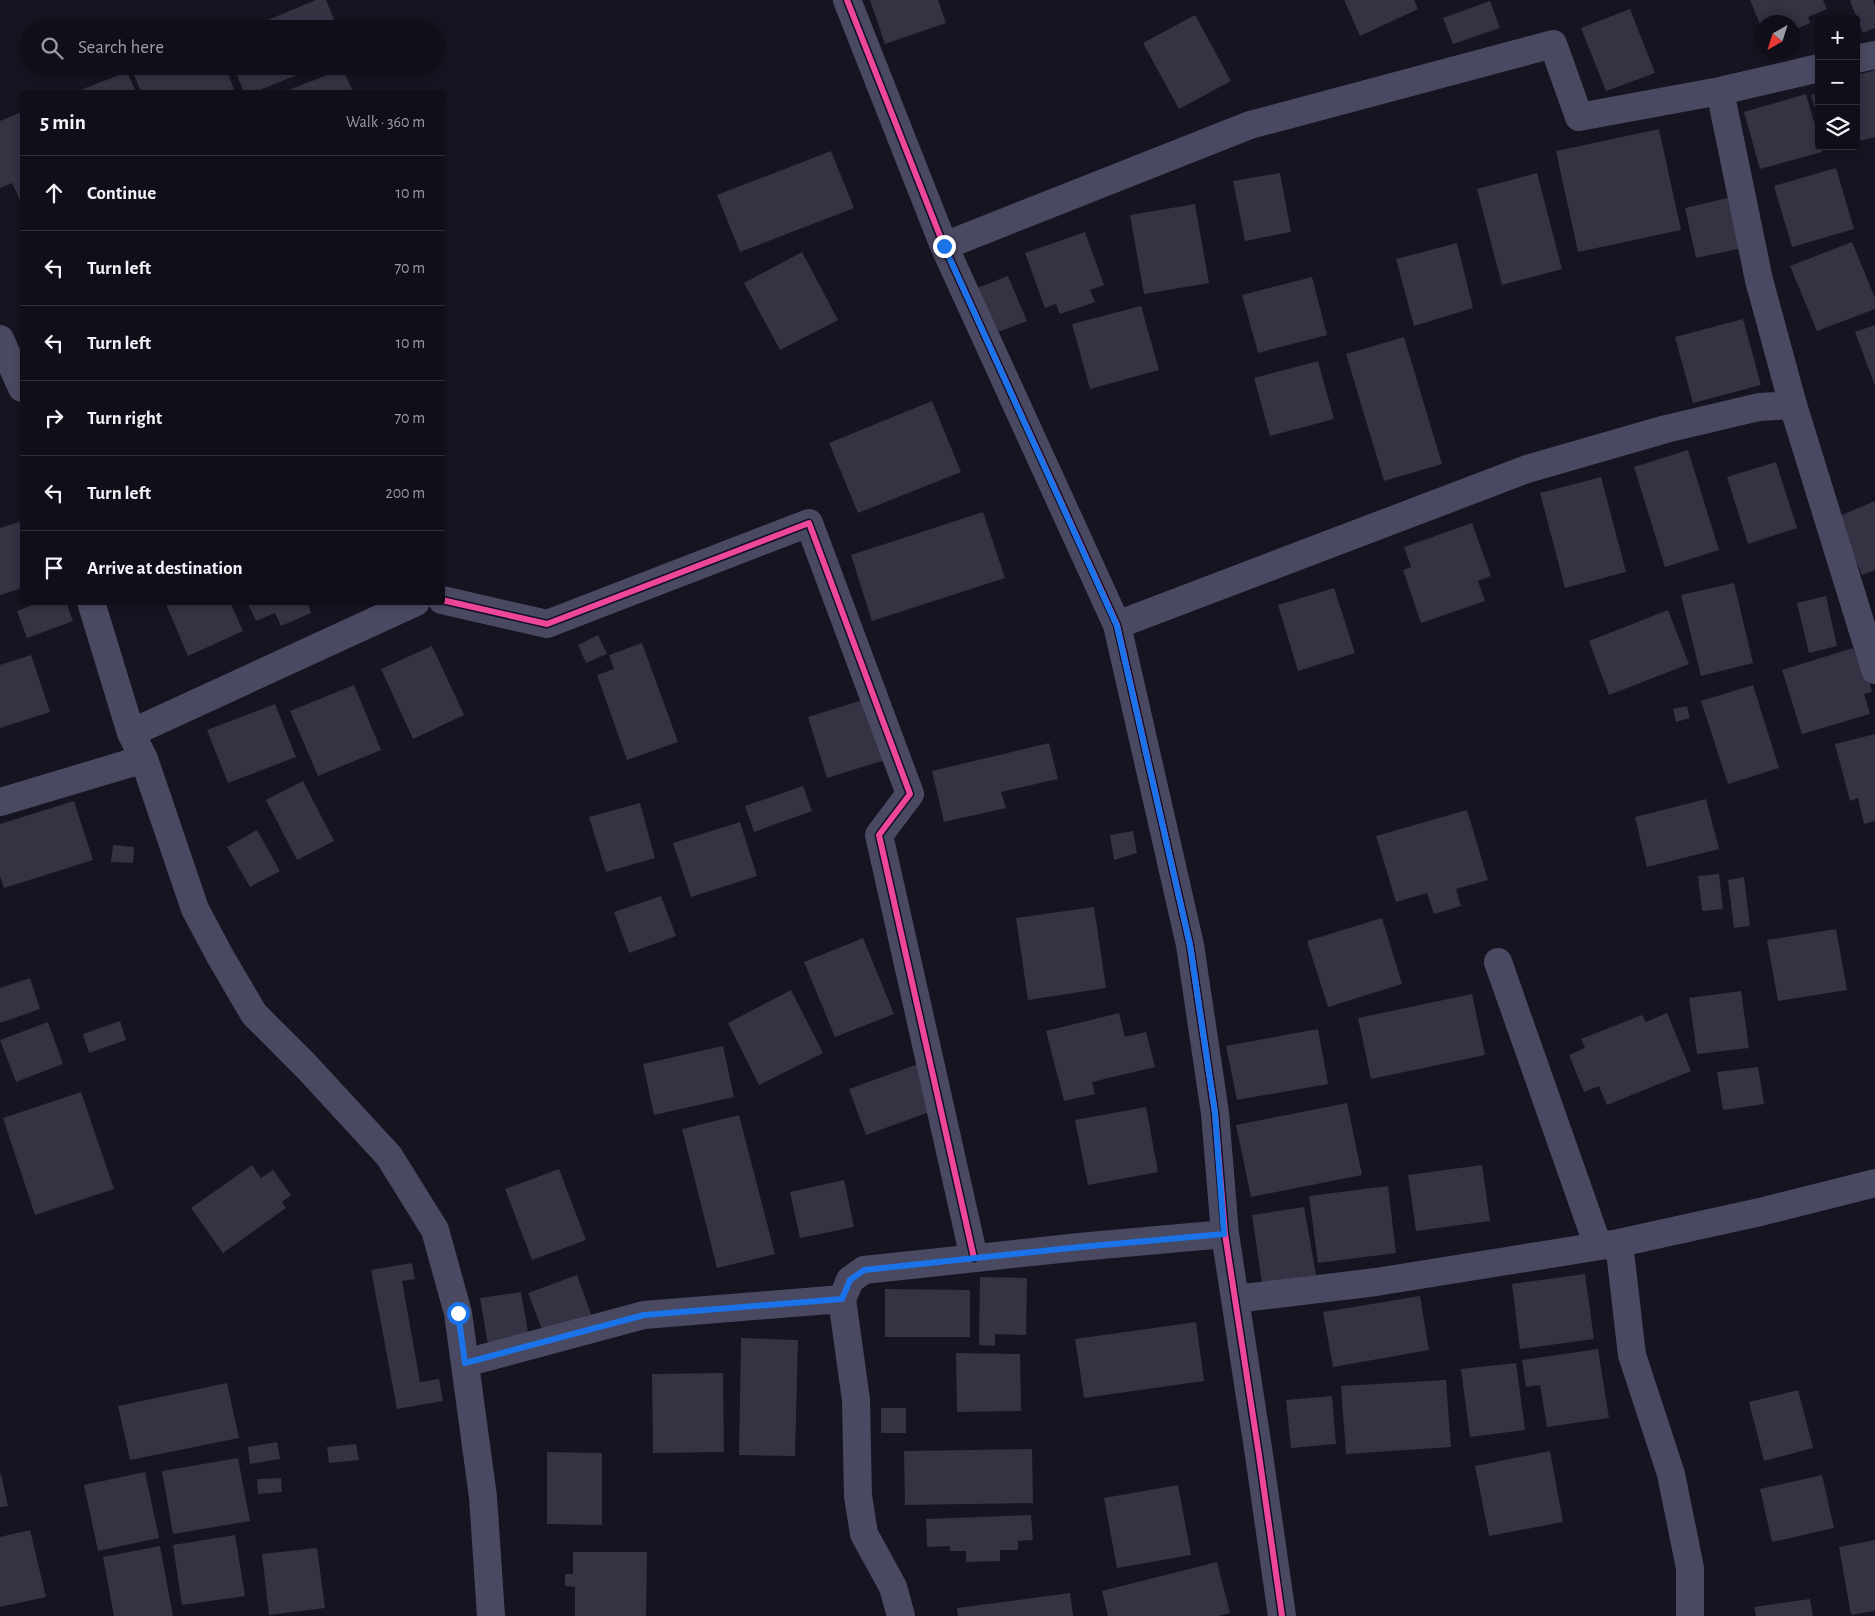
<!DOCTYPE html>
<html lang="en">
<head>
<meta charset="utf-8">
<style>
	:root { --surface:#100f19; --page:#191822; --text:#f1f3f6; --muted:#9c9ca2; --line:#302f38 }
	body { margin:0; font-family:"Alegreya Sans",sans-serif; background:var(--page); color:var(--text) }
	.controls { position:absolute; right:15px; top:15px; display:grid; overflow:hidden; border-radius:5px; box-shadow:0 2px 8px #0003 }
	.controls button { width:45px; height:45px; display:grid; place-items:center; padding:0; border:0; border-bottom:1px solid var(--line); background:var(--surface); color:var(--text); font:25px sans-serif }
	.compass { position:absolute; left:1755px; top:15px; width:45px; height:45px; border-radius:50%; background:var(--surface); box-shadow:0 2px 8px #0003; rotate:219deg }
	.stop { position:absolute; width:15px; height:15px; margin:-11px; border:4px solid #1a73e8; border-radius:50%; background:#fff }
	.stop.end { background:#1a73e8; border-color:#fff; box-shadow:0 1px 5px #0008 }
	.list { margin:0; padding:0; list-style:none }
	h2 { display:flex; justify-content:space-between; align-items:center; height:65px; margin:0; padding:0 20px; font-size:21px }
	h2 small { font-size:16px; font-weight:400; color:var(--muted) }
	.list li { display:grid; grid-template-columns:32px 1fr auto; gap:15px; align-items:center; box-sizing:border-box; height:75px; padding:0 20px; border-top:1px solid var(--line) }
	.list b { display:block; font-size:19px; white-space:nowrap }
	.list em { font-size:16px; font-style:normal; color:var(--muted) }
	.icon { flex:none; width:28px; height:28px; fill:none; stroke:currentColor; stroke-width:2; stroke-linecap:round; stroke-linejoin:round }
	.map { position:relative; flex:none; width:1875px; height:1616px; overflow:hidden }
	.search { position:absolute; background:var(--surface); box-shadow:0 2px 8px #0003; left:20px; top:20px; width:425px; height:55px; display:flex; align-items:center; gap:12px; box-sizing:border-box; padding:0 18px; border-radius:28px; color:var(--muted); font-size:19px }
	.panel { position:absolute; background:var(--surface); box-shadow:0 2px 8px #0003; left:20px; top:90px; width:425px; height:515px; border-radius:5px }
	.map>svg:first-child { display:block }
	.building { fill:#343243 }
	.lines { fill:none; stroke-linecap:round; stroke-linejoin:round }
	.minor { stroke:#4a4962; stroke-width:28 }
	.cycleway-casing { stroke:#130f26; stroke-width:9 }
	.cycleway { stroke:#ed469a; stroke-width:6 }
	.route { stroke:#1a73e8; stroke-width:6 }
</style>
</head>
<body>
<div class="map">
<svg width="1875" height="1616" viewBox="0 0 1875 1616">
	<rect width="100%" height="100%" fill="#161421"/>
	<path class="building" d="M 316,0 L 326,0 L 338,29 L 246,29 Z
		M 870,0 L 938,0 L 946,23 L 885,44 Z
		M 1344,0 L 1414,0 L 1418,9 L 1360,36 Z
		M 1750,0 L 1823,0 L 1827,9 L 1808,17 L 1810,23 L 1792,31 L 1792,22 L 1762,22 L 1762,29 Z
		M 1852,0 L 1873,0 L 1875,5 L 1875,28 L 1863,33 L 1850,1 Z
		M 1490,1 L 1500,28 L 1453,44 L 1443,18 Z
		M 1630,9 L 1655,73 L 1606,91 L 1581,28 Z
		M 1195,15 L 1231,81 L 1179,109 L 1143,43 Z
		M 141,66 L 225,66 L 235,92 L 141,92 L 132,70 Z
		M 233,66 L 319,66 L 255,92 L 244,92 Z
		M 343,69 L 353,92 L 283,92 Z
		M 1875,70 L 1875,137 L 1856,142 L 1856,72 L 1860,71 L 1861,74 Z
		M 127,72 L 136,92 L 75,92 Z
		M 1819,93 L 1819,120 L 1818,120 L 1811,95 Z
		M 1806,94 L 1819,139 L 1819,146 L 1821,146 L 1822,152 L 1760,169 L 1744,112 Z
		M 22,112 L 22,199 L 20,200 L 12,183 L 0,188 L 0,121 Z
		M 1659,129 L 1681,230 L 1578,252 L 1556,151 Z
		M 1826,146 L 1838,146 L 1838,147 L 1827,150 Z
		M 831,151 L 854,208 L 740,252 L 717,195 Z
		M 1836,168 L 1854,229 L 1792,247 L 1774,186 Z
		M 1280,173 L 1291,232 L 1245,241 L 1233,181 Z
		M 1537,173 L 1562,269 L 1502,285 L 1477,189 Z
		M 1736,196 L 1747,247 L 1696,258 L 1685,208 Z
		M 1195,204 L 1209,283 L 1144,294 L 1130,215 Z
		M 1085,232 L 1104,285 L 1090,290 L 1095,302 L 1060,314 L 1056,304 L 1045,308 L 1025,253 Z
		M 1852,242 L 1875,298 L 1875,309 L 1817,331 L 1790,266 Z
		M 1457,243 L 1473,308 L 1414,326 L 1396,259 Z
		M 802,252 L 838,320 L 780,350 L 744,283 Z
		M 1008,276 L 1027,321 L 995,333 L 977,288 Z
		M 1312,277 L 1327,335 L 1258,353 L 1242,295 Z
		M 1141,306 L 1159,370 L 1090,389 L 1072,324 Z
		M 1743,319 L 1761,385 L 1693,403 L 1675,337 Z
		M 1875,325 L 1875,386 L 1855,332 Z
		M 1404,337 L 1442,464 L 1384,481 L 1346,354 Z
		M 1318,361 L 1334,419 L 1270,436 L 1254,378 Z
		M 932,401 L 961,472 L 858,513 L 829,443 Z
		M 1688,450 L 1719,550 L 1665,567 L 1634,467 Z
		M 1776,462 L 1797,528 L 1748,544 L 1727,477 Z
		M 1601,477 L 1626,572 L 1565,588 L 1540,493 Z
		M 1875,501 L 1875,570 L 1862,575 L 1837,517 Z
		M 983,512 L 1005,578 L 872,621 L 851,555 Z
		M 22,521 L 22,588 L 0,595 L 0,528 Z
		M 1472,523 L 1491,576 L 1478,581 L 1485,601 L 1421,623 L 1403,570 L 1411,567 L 1404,547 Z
		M 1734,583 L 1753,663 L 1701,676 L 1681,595 Z
		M 1334,588 L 1355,653 L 1298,671 L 1278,605 Z
		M 1826,596 L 1837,646 L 1809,653 L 1797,603 Z
		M 39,602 L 66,602 L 73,621 L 27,638 L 17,611 Z
		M 165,602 L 230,602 L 243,631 L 188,656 Z
		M 247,602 L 307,602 L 311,613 L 281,626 L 275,613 L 256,621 Z
		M 1668,610 L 1689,664 L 1609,695 L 1589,641 Z
		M 598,635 L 607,654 L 586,663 L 578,645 Z
		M 642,643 L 678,742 L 627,760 L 597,675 L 614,669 L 609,655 Z
		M 432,646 L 464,715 L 413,739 L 381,669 Z
		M 1853,648 L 1862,675 L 1867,673 L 1872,692 L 1864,694 L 1870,714 L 1802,734 L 1782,670 Z
		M 31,655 L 50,712 L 0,728 L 0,665 Z
		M 354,685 L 381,750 L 318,776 L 290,711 Z
		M 1753,685 L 1779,768 L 1728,784 L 1701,701 Z
		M 869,698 L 888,759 L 827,778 L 808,717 Z
		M 275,704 L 296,757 L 228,783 L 207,730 Z
		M 1687,706 L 1690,718 L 1676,722 L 1673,709 Z
		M 1875,734 L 1875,821 L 1864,824 L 1858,798 L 1850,801 L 1835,744 Z
		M 1049,743 L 1058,779 L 1001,792 L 1006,808 L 944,822 L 932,771 Z
		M 303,781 L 334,841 L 297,860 L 266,800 Z
		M 803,786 L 812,811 L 754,832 L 745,806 Z
		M 1706,799 L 1719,849 L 1647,867 L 1635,817 Z
		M 74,801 L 93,860 L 4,888 L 0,876 L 0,824 Z
		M 640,803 L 655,858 L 606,872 L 589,817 Z
		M 1467,810 L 1488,880 L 1456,889 L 1461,906 L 1434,914 L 1427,893 L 1396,902 L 1376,836 Z
		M 740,822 L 757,876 L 691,897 L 673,843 Z
		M 257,830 L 280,871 L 250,887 L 227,847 Z
		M 1133,831 L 1137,853 L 1114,860 L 1110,835 Z
		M 113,845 L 134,847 L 133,863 L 111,862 Z
		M 1719,874 L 1723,909 L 1702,911 L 1698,876 Z
		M 1744,877 L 1750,926 L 1734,928 L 1728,880 Z
		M 661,896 L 676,936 L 629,953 L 614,912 Z
		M 1094,907 L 1106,988 L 1028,1000 L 1016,918 Z
		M 1382,918 L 1402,984 L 1328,1007 L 1307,941 Z
		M 1836,929 L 1847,990 L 1778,1001 L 1767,940 Z
		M 863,938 L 894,1014 L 835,1037 L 804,962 Z
		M 30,978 L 40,1009 L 0,1023 L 0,988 Z
		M 791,990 L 823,1053 L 759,1085 L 728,1023 Z
		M 1741,991 L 1749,1048 L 1697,1054 L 1689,998 Z
		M 1472,994 L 1485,1055 L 1371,1079 L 1358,1018 Z
		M 1119,1013 L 1125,1037 L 1146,1032 L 1155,1067 L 1092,1082 L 1095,1094 L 1064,1101 L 1046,1031 Z
		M 1667,1013 L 1691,1071 L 1607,1105 L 1599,1086 L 1584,1092 L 1569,1055 L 1585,1048 L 1581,1039 L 1642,1015 L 1646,1022 Z
		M 120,1021 L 126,1040 L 89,1053 L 83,1034 Z
		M 48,1022 L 63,1064 L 16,1082 L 0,1040 Z
		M 1318,1029 L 1328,1084 L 1237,1100 L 1226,1046 Z
		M 723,1046 L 734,1097 L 654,1115 L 643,1064 Z
		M 918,1064 L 935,1110 L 866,1135 L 849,1089 Z
		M 1758,1067 L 1764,1104 L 1723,1110 L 1717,1072 Z
		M 81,1092 L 114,1189 L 35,1215 L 3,1118 Z
		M 1347,1103 L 1362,1175 L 1251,1197 L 1236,1125 Z
		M 1146,1107 L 1158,1172 L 1088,1185 L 1075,1120 Z
		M 739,1115 L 775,1254 L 717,1268 L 682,1129 Z
		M 252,1165 L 261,1178 L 273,1170 L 291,1195 L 282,1202 L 286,1208 L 223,1253 L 191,1208 Z
		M 1482,1165 L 1490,1221 L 1416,1231 L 1408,1175 Z
		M 559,1169 L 586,1240 L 532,1260 L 505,1189 Z
		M 844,1180 L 854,1227 L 800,1238 L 790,1192 Z
		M 1388,1186 L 1396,1253 L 1318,1263 L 1309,1196 Z
		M 1304,1207 L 1316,1275 L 1262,1283 L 1252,1215 Z
		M 412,1263 L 415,1279 L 402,1281 L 420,1382 L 439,1379 L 443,1401 L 397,1409 L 371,1270 Z
		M 1585,1274 L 1594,1339 L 1520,1349 L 1512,1284 Z
		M 577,1275 L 593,1320 L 545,1337 L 528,1293 Z
		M 980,1277 L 1027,1278 L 1026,1335 L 995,1334 L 995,1346 L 979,1345 Z
		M 885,1289 L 970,1290 L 970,1337 L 885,1337 Z
		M 521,1292 L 530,1344 L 489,1351 L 480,1298 Z
		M 1420,1296 L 1429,1350 L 1333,1367 L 1323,1312 Z
		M 1196,1322 L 1204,1381 L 1084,1398 L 1075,1339 Z
		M 741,1338 L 798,1340 L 795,1456 L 739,1455 Z
		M 1598,1349 L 1609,1418 L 1547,1427 L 1540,1385 L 1526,1387 L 1522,1360 Z
		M 956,1353 L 1020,1354 L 1021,1411 L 957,1412 Z
		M 1516,1363 L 1525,1430 L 1470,1437 L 1461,1369 Z
		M 723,1373 L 724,1452 L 653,1453 L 652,1374 Z
		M 1446,1380 L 1451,1447 L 1346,1454 L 1341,1386 Z
		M 227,1383 L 239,1438 L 130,1460 L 118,1406 Z
		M 1798,1390 L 1813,1448 L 1764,1461 L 1749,1402 Z
		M 1332,1396 L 1336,1444 L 1291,1448 L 1286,1400 Z
		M 881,1408 L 906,1408 L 906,1433 L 881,1433 Z
		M 277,1442 L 280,1459 L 250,1464 L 248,1447 Z
		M 356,1444 L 359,1460 L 329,1463 L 327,1447 Z
		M 1032,1449 L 1033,1503 L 905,1505 L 904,1451 Z
		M 1550,1451 L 1563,1522 L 1489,1536 L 1475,1466 Z
		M 547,1452 L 602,1453 L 602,1525 L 547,1524 Z
		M 238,1458 L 250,1521 L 173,1534 L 162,1471 Z
		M 145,1472 L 159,1538 L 98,1551 L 84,1485 Z
		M 1,1474 L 8,1506 L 0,1507 L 0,1475 Z
		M 1822,1475 L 1834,1528 L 1772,1542 L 1760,1489 Z
		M 281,1478 L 282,1492 L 258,1494 L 257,1479 Z
		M 1178,1485 L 1191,1555 L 1117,1568 L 1104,1498 Z
		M 1031,1515 L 1033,1540 L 1018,1541 L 1018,1550 L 1000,1550 L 1000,1561 L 966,1562 L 966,1551 L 950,1551 L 950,1546 L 927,1547 L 926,1519 Z
		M 30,1530 L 46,1597 L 0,1607 L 0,1537 Z
		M 235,1535 L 245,1596 L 182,1605 L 173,1545 Z
		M 1875,1540 L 1875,1611 L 1851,1615 L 1839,1547 Z
		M 160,1546 L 173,1616 L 114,1616 L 103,1557 Z
		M 317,1548 L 325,1608 L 269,1615 L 262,1554 Z
		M 573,1552 L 647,1552 L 646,1616 L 575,1616 L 575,1587 L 565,1586 L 565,1574 L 573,1574 Z
		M 1217,1562 L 1230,1613 L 1218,1616 L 1108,1616 L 1102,1591 Z
		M 1070,1593 L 1073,1616 L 958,1616 L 957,1608 Z
		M 1810,1599 L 1813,1616 L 1756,1616 L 1754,1607 Z"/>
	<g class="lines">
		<path class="minor" d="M 847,0 L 944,246 L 1117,625 L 1190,945 L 1215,1113 L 1225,1234 L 1259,1455 L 1282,1616
			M 1856,59 L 1875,55
			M 1720,91 L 1759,280 L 1793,405 L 1875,670
			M 944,246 L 1250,125 L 1553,44 L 1579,117 L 1720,91 L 1819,68
			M 0,339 L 22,388
			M 442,600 L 547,624 L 809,523 L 910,794 L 879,835 L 974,1258
			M 91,602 L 131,733 L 144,759 L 195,909 L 220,956 L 254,1014 L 306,1066 L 389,1156 L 435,1230 L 458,1313 L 483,1497 L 491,1616
			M 1117,625 L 1527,469 L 1666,429 L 1759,407 L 1793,405
			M 131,733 L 416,602
			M 0,802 L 144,759
			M 1498,962 L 1598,1246
			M 1619,1243 L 1632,1355 L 1671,1474 L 1690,1568 L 1690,1616
			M 1235,1299 L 1376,1282 L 1619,1243 L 1760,1212 L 1875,1183
			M 465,1363 L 644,1315 L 842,1299
			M 901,1616 L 893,1587 L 864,1534 L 858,1496 L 856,1400 L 842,1299 L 850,1280 L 864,1270 L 1079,1247 L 1225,1234"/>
		<defs>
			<path id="cycleway" d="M 847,0 L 944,246 L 1117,625 L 1190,945 L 1215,1113 L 1225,1234 L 1259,1455 L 1282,1616
				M 442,600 L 547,624 L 809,523 L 910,794 L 879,835 L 974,1258"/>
		</defs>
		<use href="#cycleway" class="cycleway-casing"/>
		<use href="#cycleway" class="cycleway"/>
	</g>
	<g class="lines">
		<path class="route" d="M 458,1313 L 465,1363 L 644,1315 L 842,1299 L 850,1280 L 864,1270 L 1080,1247 L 1224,1234 L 1215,1113 L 1190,945 L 1117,626 L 944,246"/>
	</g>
</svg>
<div class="controls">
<button>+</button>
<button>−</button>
<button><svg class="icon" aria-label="layers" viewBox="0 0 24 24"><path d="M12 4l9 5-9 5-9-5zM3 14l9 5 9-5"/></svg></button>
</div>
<svg class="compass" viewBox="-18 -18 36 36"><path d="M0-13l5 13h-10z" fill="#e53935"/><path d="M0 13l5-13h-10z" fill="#9c9ca2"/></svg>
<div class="stop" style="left:458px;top:1313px"></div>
<div class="stop end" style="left:944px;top:246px"></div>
<div class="search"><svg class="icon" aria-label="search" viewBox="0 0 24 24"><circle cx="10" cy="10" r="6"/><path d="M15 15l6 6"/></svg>Search here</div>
<section class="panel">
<h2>5 min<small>Walk · 360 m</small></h2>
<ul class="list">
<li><svg class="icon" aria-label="ahead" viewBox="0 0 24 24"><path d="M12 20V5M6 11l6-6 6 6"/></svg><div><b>Continue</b></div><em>10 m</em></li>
<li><svg class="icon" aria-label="left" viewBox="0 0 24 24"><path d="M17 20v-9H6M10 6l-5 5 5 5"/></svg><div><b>Turn left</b></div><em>70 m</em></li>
<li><svg class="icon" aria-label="left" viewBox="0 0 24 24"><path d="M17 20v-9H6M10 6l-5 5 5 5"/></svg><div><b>Turn left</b></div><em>10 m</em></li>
<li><svg class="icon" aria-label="right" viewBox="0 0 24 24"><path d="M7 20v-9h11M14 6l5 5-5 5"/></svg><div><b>Turn right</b></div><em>70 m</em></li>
<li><svg class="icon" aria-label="left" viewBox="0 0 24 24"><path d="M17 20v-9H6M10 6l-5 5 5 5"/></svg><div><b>Turn left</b></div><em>200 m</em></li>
<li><svg class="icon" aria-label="arrive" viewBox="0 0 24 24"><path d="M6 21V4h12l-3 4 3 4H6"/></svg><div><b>Arrive at destination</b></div></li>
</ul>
</section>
</div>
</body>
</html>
